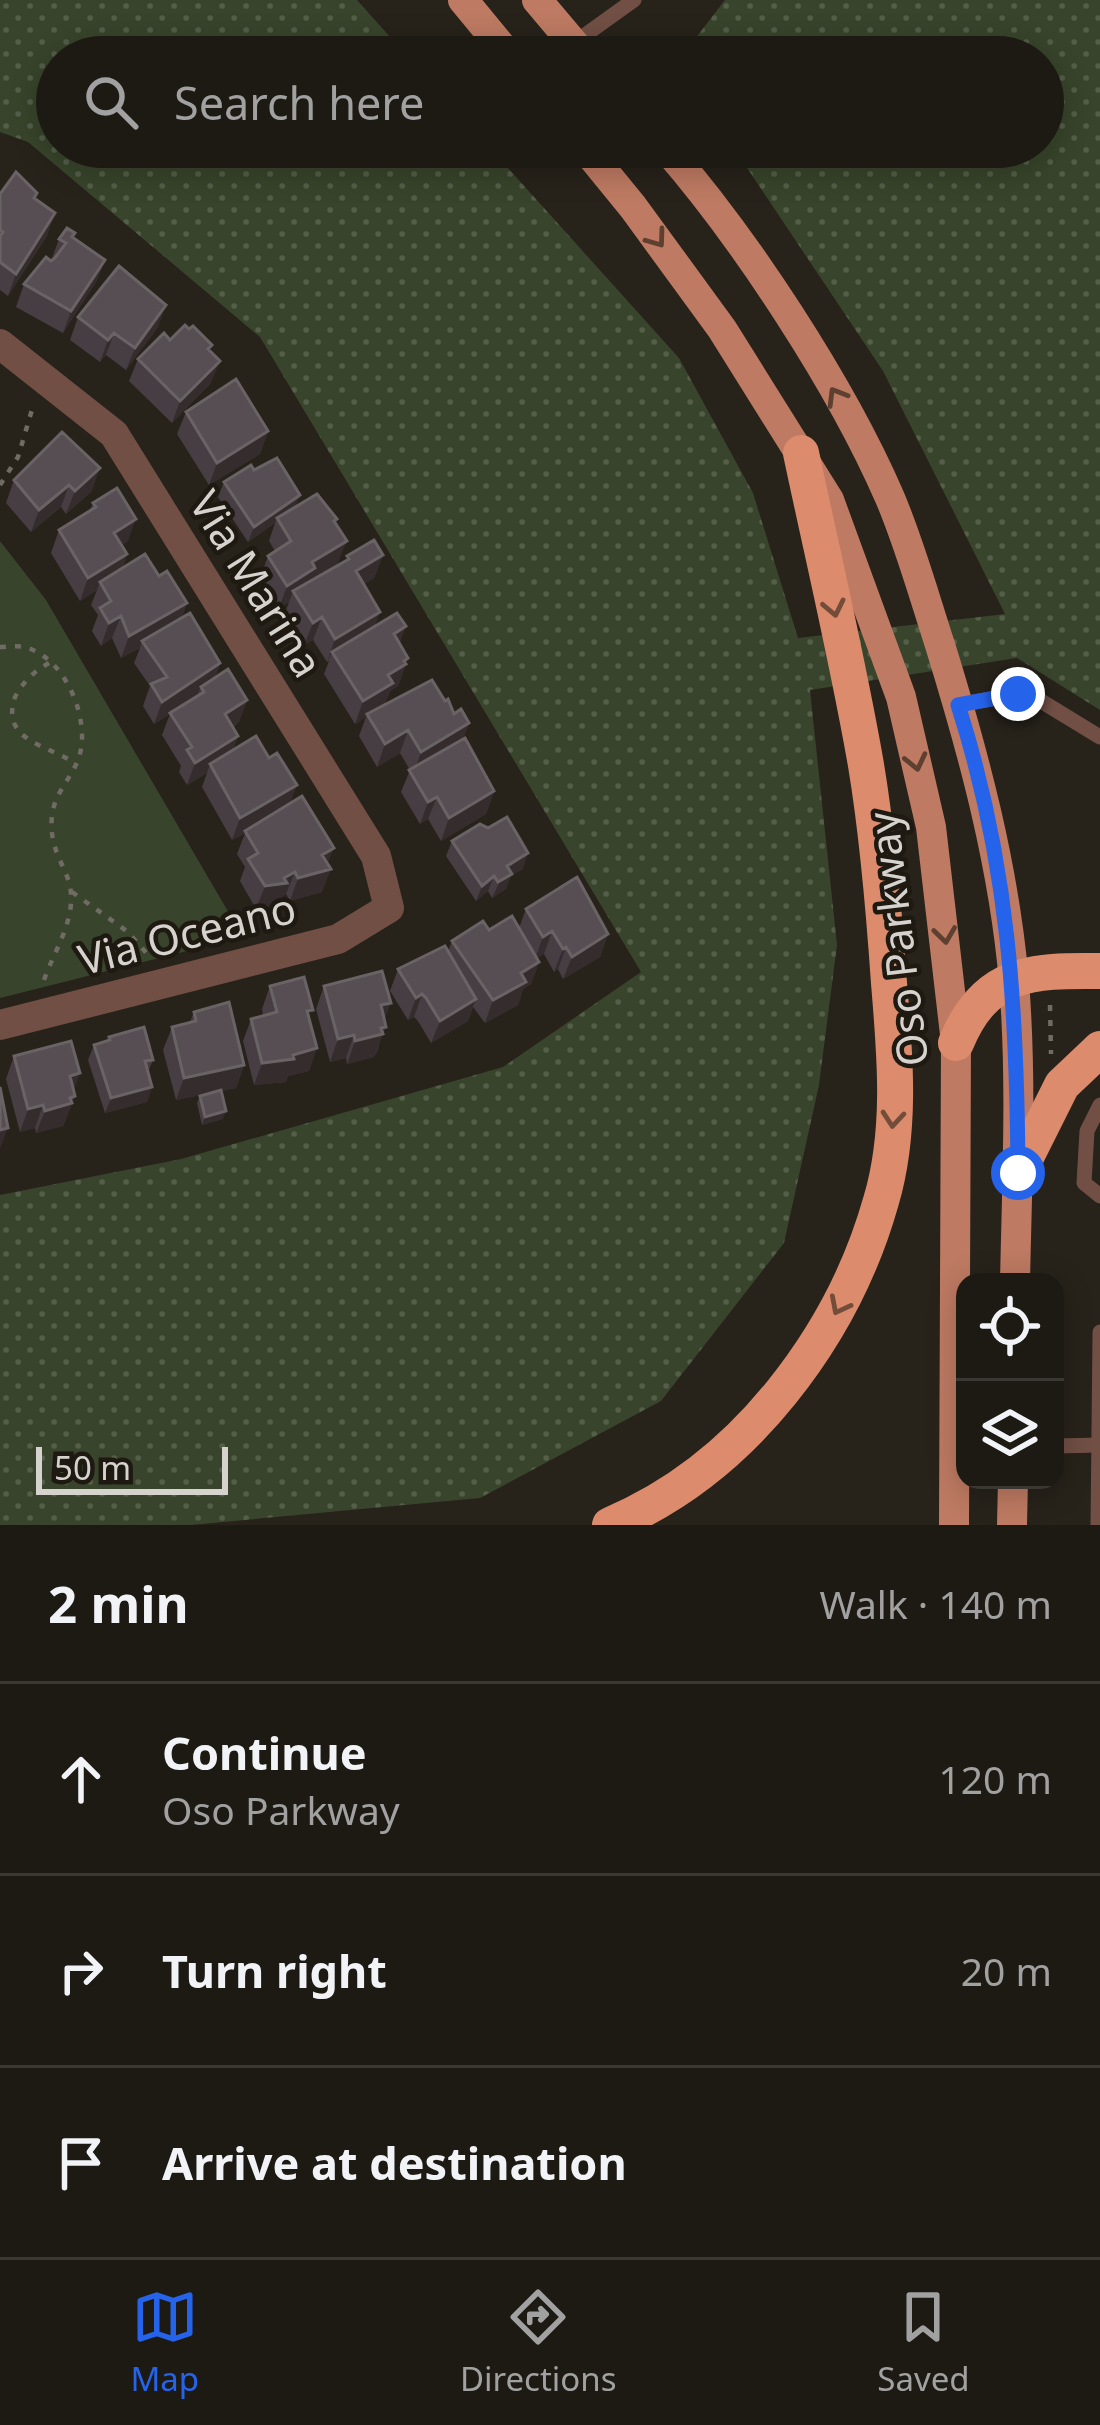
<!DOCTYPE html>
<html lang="en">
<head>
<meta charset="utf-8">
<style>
	:root { --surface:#1d1a14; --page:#25231d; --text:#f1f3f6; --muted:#a0a1a0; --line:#3b3834; --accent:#2563eb }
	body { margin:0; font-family:"Noto Sans",sans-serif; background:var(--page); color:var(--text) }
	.controls { position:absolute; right:36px; bottom:36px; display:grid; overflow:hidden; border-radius:24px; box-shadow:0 6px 30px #0003 }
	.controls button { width:108px; height:108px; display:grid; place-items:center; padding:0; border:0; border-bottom:3px solid var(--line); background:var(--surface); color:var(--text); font:60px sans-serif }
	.scale { position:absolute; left:36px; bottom:30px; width:192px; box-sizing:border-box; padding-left:12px; border:6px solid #d6d2cd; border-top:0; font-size:33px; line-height:42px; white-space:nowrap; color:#d6d2cd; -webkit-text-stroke:9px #1e1911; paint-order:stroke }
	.stop { position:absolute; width:36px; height:36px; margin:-27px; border:9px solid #2563eb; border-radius:50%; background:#fff }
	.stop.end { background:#2563eb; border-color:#fff; box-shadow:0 3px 12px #0008 }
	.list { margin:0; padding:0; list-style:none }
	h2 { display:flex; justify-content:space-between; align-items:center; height:156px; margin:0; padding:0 48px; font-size:51px }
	h2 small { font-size:39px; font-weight:400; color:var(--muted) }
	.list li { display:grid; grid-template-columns:78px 1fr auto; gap:36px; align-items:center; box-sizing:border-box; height:192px; padding:0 48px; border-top:3px solid var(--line) }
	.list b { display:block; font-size:45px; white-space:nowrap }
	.list p { margin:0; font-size:39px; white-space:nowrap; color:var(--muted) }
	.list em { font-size:39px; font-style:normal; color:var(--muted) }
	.icon { flex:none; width:66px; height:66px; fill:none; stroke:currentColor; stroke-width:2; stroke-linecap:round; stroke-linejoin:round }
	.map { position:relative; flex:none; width:1100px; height:1525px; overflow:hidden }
	.search { position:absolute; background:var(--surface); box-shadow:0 6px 30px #0003; left:36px; right:36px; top:36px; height:132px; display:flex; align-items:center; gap:30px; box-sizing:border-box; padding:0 42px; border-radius:66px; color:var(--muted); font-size:45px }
	.sheet { height:732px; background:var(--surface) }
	nav { display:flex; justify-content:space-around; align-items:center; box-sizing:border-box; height:168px; border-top:3px solid var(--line); background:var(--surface); font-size:33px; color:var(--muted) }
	nav a { display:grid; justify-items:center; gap:6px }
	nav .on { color:var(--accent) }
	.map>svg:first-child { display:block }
	.grass { fill:url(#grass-dots) }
	.park { fill:#38442b }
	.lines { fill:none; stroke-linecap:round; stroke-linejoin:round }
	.path { stroke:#706b64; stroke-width:4.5; stroke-dasharray:6 9; stroke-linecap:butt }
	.service { stroke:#714f44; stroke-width:15 }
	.minor { stroke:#714f44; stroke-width:30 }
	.primary { stroke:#be7a62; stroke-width:30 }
	.motorway { stroke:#dc8b6d; stroke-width:36 }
	.wall { fill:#473e43 }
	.shaded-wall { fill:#342c2d }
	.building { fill:#564e52; stroke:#6a6365; stroke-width:3 }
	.oneway { stroke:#5e4031 }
	.oneway2 { stroke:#734c3a }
	.route { stroke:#2563eb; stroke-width:15 }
	.labels { text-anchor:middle; stroke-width:9; stroke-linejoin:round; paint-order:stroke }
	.street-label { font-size:42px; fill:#d6d2cd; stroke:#1e1911 }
</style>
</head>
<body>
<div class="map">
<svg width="1100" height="1525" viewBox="0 0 1100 1525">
	<defs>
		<pattern id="grass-dots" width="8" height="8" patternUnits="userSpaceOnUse" patternTransform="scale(3)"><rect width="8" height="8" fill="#38442b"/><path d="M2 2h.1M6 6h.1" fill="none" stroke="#545e49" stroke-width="1.8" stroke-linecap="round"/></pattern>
	</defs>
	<rect width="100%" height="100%" fill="#27221a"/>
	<path class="grass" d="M 0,0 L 357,0 L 408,57 L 57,57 L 57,147 L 489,147 L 679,358 L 753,493 L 798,638 L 1005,614 L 883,371 L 733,147 L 1043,147 L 1043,57 L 681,57 L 725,0 L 1100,0 L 1100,710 L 1017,658 L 810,690 L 837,945 L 819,1085 L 784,1243 L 661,1401 L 480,1498 L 191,1525 L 0,1525 L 0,1195 L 181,1159 L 503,1067 L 641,972 L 260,337 L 28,142 L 0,132 Z"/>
	<path class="park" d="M 0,541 L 46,600 L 243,937 L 0,998 Z"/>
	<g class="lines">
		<path class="path" d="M 0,485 L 18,457 L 34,403
			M 0,647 C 9,647 19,645 28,648 C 66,660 91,720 79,757 C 72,778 55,792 52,815 C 48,854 70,868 71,895 C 73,925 52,955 43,983
			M 49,663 C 34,671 23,682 15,697 C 0,741 48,745 75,763
			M 72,892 L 128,932 L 149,956
			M 1050,1005 L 1051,1054"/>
		<path class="service" d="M 574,43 L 634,0
			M 958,705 L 1018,694 L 1041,701 L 1100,737
			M 1100,1105 L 1087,1131 L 1084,1183 L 1100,1196
			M 1055,1446 L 1100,1445
			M 1098,1525 L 1100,1332"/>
		<path class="minor" d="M 0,344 L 114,434 L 376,856 L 389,908 L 338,939 L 0,1025"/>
		<path class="primary" d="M 463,0 L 510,57
			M 537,0 L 585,57
			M 584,147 L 633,207 L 722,329 L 829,500 L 901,697 L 931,827 L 956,1043 L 954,1525
			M 665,147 C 746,240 841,385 890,498 C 910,545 924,596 940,645 C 974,755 1004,866 1014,982 C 1022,1081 1017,1182 1015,1282
			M 1012,1525 L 1013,1480"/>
		<path class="motorway" d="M 956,1043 C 985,972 1031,970 1100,971
			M 1018,1173 L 1062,1085 L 1100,1049
			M 610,1525 C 677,1497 735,1450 781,1393 C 827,1336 861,1272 881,1201 C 902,1131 895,1054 889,983 C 884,910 878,837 866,765 C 848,661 823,557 801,453"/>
	</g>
	<path class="wall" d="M 37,193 L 35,199 L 47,236 L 8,296 L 0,290 L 0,194 Z
		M 75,233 L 73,237 L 105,260 L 96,282 L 63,333 L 16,307 L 24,284 L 51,261 L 59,239 Z
		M 78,317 L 158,327 L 126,370 L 106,355 L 100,362 L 70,340 Z
		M 212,345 L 210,351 L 211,383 L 172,423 L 129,381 L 138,359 Z
		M 186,412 L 268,431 L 260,454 L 209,485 L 177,434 Z
		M 62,432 L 92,491 L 66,514 L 61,507 L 31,532 L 6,503 L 14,480 Z
		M 254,470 L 295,507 L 337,519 L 336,523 L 338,563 L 311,581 L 346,561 L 347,556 L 383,555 L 374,578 L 364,584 L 375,626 L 399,644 L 408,658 L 398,686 L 390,691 L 385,704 L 454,714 L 469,723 L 463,739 L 494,791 L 486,814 L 441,841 L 428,819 L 420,824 L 401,792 L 410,770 L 400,753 L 377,767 L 359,736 L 366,717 L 355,724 L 324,674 L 329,661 L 327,662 L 313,640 L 304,645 L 285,613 L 289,602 L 279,608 L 260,578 L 268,556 L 275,551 L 269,541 L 275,523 L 248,542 L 218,497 L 224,482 Z
		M 93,503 L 128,541 L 122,545 L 127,554 L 122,569 L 159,576 L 187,603 L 181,619 L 220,663 L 215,678 L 247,700 L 239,722 L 233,727 L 238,736 L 233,750 L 290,803 L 328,864 L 322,892 L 290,901 L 286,894 L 282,897 L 279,905 L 256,909 L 240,881 L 245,867 L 237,854 L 245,833 L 232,840 L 202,787 L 207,773 L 187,785 L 179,772 L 181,766 L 162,735 L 170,714 L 154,724 L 143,706 L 150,686 L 134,663 L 140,648 L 121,658 L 112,638 L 101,646 L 92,631 L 98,615 L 91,605 L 97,590 L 80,601 L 51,553 L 59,530 L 90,510 Z
		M 452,841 L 523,869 L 511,875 L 506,889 L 492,898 L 488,891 L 476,901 L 446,856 Z
		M 526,909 L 608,934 L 600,957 L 563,979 L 558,969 L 554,972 L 544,954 L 537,958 L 539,962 L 531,984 L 523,989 L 518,1005 L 485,1023 L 473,1007 L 468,1021 L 431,1043 L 418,1021 L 414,1017 L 408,1020 L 390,991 L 398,969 L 448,951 L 452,941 L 489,930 L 519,928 Z
		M 270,986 L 309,1019 L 317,1048 L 309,1071 L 288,1076 L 286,1082 L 254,1085 L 243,1041 L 251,1019 L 263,1015 L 262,1009 Z
		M 324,986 L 385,1020 L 378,1049 L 374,1057 L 347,1064 L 346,1058 L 330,1062 L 316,1009 Z
		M 194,1012 L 244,1065 L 236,1088 L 221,1091 L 223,1119 L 202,1125 L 197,1103 L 200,1096 L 205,1094 L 176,1100 L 163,1050 L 172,1027 L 190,1022 Z
		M 109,1037 L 153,1060 L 148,1072 L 152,1087 L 147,1102 L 105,1113 L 88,1060 L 94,1045 L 107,1041 Z
		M 14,1056 L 74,1090 L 75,1096 L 63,1126 L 36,1133 L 35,1128 L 20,1132 L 6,1079 Z"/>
	<path class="shaded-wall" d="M 55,213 L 47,236 L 8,296 L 16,274 Z
		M 105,260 L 96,282 L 63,333 L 71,311 Z
		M 166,305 L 158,327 L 126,370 L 135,348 Z
		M 114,333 L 106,355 L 100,362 L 108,340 Z
		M 220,361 L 211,383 L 172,423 L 180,401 Z
		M 268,431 L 260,454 L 209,485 L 217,463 Z
		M 100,468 L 92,491 L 66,514 L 75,491 Z
		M 69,485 L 61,507 L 31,532 L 39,510 Z
		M 300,495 L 294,510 L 277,518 L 275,523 L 248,542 L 254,527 Z
		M 136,519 L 128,541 L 106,555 L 114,533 Z
		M 347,541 L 338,563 L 293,591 L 289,602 L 279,608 L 287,586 L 312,562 Z
		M 127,554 L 119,576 L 100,582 L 97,590 L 80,601 L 88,578 Z
		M 383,555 L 374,578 L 348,594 L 356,571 Z
		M 187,603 L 178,626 L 142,641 L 140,648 L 121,658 L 129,636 Z
		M 380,612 L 372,634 L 332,652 L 327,662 L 335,639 Z
		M 121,616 L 112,638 L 101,646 L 109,623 Z
		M 322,617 L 313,640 L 304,645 L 313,623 Z
		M 406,626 L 398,649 L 394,634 Z
		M 408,658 L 398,686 L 390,691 L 385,705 L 367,714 L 366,717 L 355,724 L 363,701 L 388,675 Z
		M 220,663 L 212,686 L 201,687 L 197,696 L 154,724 L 162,702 Z
		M 247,700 L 239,722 L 217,736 L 225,714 Z
		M 469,723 L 461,745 L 413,774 L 421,752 Z
		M 408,730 L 400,753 L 377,767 L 385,744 Z
		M 238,736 L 230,758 L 210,764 L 207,773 L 187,785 L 195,763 Z
		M 297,785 L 289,807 L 232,840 L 240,818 Z
		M 494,791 L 486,814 L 441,841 L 449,818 Z
		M 437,797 L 428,819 L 420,824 L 428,802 Z
		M 334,848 L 325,870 L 331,869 L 322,892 L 290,901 L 298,878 L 322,855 Z
		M 528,853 L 523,869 L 511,875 L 506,889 L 492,898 L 507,866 Z
		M 295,872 L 286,894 L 282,897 L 279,905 L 256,909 L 265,886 Z
		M 494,876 L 488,891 L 476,901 L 482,886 Z
		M 552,931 L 544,954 L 535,959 L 543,937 Z
		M 608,934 L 600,957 L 563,979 L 572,957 Z
		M 566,947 L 558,969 L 554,972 L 563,949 Z
		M 539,962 L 531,984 L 523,989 L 518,1005 L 485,1023 L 493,1000 L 521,973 Z
		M 422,994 L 414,1017 L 408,1020 L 416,998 Z
		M 476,999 L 468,1021 L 431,1043 L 440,1021 Z
		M 391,1003 L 382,1025 L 381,1005 Z
		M 386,1027 L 374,1057 L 347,1064 L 355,1041 Z
		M 354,1035 L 346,1058 L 330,1062 L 338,1039 Z
		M 317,1048 L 309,1071 L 288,1076 L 286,1082 L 254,1085 L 262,1063 Z
		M 244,1065 L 236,1088 L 176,1100 L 184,1078 Z
		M 80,1073 L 72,1096 L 70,1076 Z
		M 152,1087 L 147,1102 L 105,1113 L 111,1098 Z
		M 75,1096 L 63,1126 L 36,1133 L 45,1111 Z
		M 43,1105 L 35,1128 L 20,1132 L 28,1109 Z
		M 226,1111 L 223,1119 L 202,1125 L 205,1117 Z
		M 8,1128 L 0,1149 L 0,1130 Z"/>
	<path class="building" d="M 16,172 L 37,193 L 34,198 L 55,213 L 16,274 L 0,262 L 0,236 L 3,232 L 0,230 L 0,194 Z
		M 67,228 L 75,233 L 72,237 L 105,260 L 71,311 L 24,284 L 46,257 L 51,261 L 55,258 L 66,243 L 59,239 Z
		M 119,266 L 166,305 L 135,348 L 114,333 L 108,340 L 78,317 Z
		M 185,325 L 189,329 L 193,326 L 212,345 L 208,349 L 220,361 L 180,401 L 138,359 L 164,333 L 170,340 Z
		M 236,379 L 268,431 L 217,463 L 186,412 Z
		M 62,432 L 100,468 L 75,491 L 69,485 L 39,510 L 14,480 Z
		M 277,458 L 300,495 L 254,527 L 224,482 L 251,465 L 254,470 Z
		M 117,488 L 136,519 L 114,533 L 127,554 L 88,578 L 59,530 L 96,507 L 93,503 Z
		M 317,494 L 337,519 L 334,521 L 347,541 L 312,562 L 315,568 L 287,586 L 268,556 L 291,541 L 277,518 Z
		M 374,540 L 383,555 L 356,571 L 380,612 L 335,639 L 322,617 L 313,623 L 293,591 L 349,559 L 347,556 Z
		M 145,554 L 159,576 L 167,571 L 187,603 L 129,636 L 121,616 L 109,623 L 100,608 L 111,601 L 100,582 Z
		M 190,613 L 220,663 L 162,702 L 151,684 L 167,677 L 142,641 Z
		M 397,613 L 406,626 L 394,634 L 408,658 L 404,661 L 406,664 L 388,675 L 393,683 L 363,701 L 332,652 Z
		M 228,669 L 247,700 L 225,714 L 238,736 L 195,763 L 187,750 L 192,747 L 170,713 L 204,692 L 201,687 Z
		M 432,680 L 445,701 L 448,699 L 454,714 L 461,709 L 469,723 L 421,752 L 408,730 L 385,744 L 367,714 Z
		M 256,736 L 269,758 L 277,753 L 297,785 L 240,818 L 210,764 Z
		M 465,738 L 494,791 L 449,818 L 437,797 L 428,802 L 409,770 Z
		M 302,796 L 334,848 L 322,855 L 331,869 L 298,878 L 295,872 L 284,878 L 287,883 L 265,886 L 248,859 L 258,853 L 245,831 Z
		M 507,817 L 528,853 L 507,866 L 512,874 L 498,882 L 494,876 L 482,886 L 452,841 L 480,824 L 488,828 Z
		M 577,877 L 608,934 L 572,957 L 566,947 L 563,949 L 552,931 L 543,937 L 526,909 Z
		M 512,916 L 539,962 L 521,973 L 526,982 L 493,1000 L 452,941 L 483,921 L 489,930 Z
		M 445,946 L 476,999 L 440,1021 L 426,998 L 422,994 L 416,998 L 398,969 Z
		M 382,971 L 391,1003 L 381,1005 L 386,1027 L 381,1028 L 383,1034 L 355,1041 L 354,1035 L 338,1039 L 324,986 Z
		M 304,977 L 313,1010 L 307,1011 L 317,1048 L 293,1055 L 294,1059 L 262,1063 L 251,1019 L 277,1012 L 270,986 Z
		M 229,1002 L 244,1065 L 184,1078 L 172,1027 L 196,1021 L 194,1012 Z
		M 144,1027 L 153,1060 L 145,1061 L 152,1087 L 111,1098 L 94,1045 L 110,1040 L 109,1037 Z
		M 71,1041 L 80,1073 L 70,1076 L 75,1096 L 70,1098 L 72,1103 L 45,1111 L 43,1105 L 28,1109 L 14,1056 Z
		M 0,1087 L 8,1128 L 0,1130 Z
		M 221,1090 L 226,1111 L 205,1117 L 200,1096 Z"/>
	<defs><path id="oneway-chevron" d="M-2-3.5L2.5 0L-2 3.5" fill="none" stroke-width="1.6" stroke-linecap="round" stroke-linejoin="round" transform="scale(3)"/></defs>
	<g class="oneway">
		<use href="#oneway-chevron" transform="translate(657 239) rotate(54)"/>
		<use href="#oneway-chevron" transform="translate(836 396) rotate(-121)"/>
		<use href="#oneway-chevron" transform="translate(916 762) rotate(77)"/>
		<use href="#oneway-chevron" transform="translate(945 935) rotate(82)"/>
	</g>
	<g class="oneway2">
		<use href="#oneway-chevron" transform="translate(834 608) rotate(78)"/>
		<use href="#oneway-chevron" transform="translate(893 1119) rotate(95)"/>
		<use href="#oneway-chevron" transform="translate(839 1306) rotate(117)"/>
	</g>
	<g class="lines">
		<path class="route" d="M 1018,694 L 958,705 C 1009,864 1017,1008 1018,1173"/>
	</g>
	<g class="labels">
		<g class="street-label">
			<text transform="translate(256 584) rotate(58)" y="15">Via Marina</text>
			<text transform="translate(187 934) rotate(-14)" y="15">Via Oceano</text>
			<text transform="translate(898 939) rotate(-97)" y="15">Oso Parkway</text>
		</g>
	</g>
</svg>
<div class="controls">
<button><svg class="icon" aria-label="locate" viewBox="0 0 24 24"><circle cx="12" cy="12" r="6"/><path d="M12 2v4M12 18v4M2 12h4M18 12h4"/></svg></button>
<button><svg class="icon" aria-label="layers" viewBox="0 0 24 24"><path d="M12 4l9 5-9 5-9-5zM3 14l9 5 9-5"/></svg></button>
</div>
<div class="scale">50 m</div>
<div class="stop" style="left:1018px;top:1173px"></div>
<div class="stop end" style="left:1018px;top:694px"></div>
<div class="search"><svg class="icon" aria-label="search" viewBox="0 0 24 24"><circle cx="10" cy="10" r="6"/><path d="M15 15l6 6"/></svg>Search here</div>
</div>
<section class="sheet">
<h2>2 min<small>Walk · 140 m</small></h2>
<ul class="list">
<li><svg class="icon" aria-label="ahead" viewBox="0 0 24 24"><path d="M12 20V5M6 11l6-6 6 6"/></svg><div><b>Continue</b><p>Oso Parkway</p></div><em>120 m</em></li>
<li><svg class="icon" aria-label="right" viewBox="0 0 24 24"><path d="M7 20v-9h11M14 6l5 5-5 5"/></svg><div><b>Turn right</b></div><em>20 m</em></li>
<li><svg class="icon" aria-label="arrive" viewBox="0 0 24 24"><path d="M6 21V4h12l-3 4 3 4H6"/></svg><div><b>Arrive at destination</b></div></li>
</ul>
</section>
<nav>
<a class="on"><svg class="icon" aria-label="map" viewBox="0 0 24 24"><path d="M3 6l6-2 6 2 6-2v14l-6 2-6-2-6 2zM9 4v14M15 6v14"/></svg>Map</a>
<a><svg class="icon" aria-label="directions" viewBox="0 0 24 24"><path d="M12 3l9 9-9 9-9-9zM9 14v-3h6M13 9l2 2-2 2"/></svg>Directions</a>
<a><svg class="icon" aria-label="saved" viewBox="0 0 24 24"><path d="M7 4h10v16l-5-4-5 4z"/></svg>Saved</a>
</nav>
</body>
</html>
